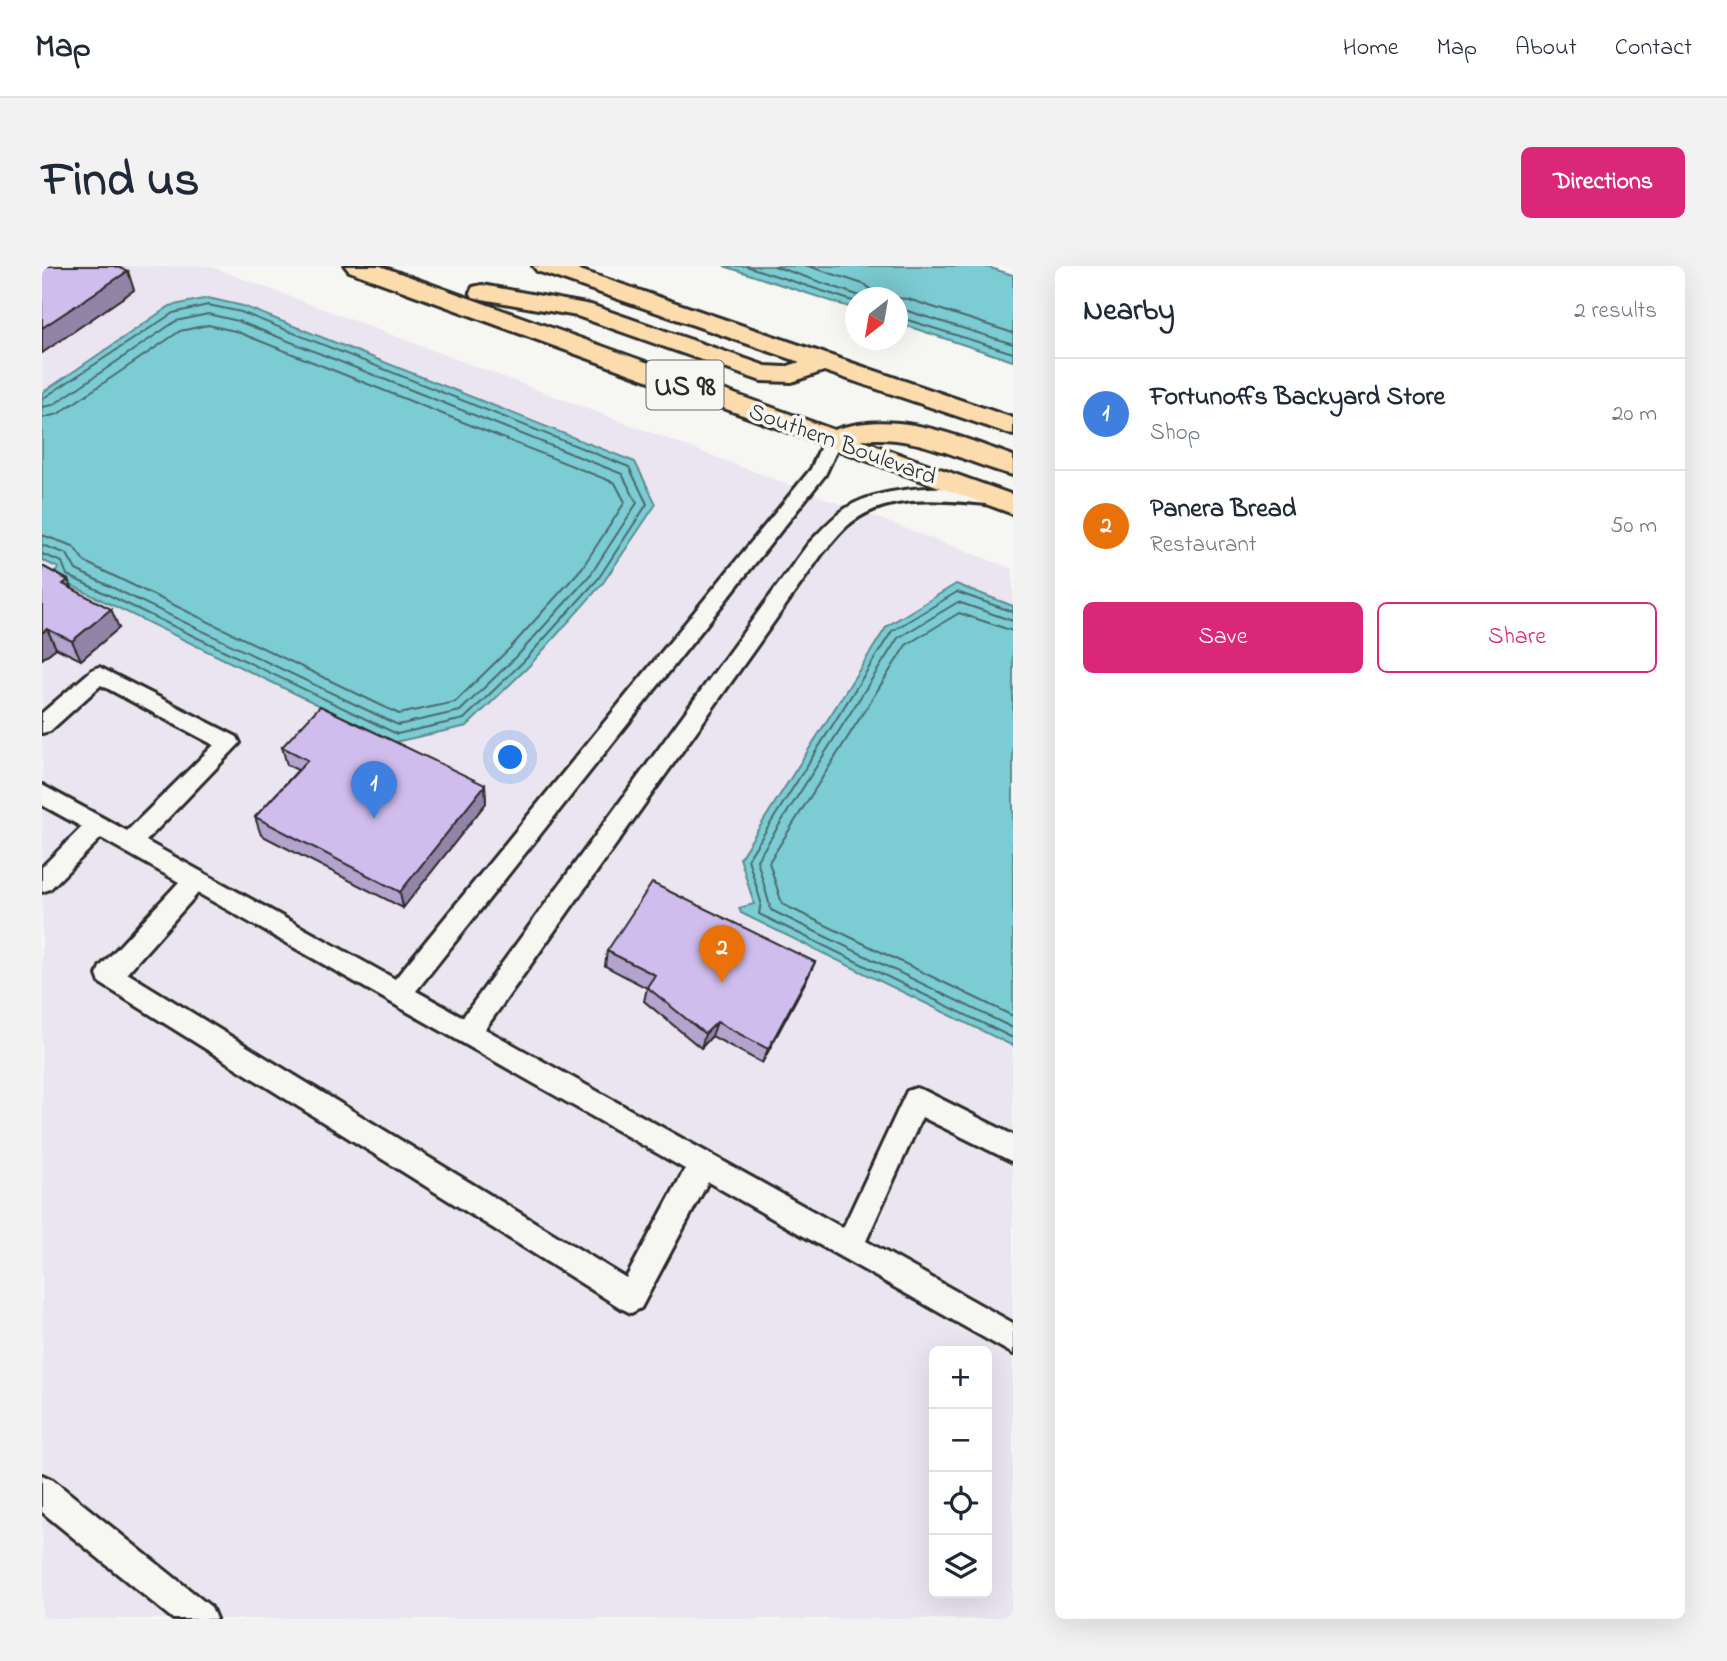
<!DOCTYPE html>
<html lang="en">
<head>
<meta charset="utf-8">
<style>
	:root { --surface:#fff; --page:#f2f2f3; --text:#1f2937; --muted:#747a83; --line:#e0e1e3; --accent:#db2777 }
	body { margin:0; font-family:"Indie Flower",sans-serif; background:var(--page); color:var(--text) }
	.controls { position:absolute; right:21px; bottom:21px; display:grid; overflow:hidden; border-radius:10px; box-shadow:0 7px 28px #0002 }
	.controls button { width:63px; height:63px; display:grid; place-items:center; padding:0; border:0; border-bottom:2px solid var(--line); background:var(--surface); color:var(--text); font:35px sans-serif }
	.compass { position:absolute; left:803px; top:21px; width:63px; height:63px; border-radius:50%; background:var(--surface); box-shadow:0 7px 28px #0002; rotate:211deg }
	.you { position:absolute; left:469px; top:492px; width:24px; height:24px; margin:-18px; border:5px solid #fff; border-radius:50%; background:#1a73e8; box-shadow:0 0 0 10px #1a73e833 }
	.badge { display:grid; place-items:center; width:46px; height:46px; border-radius:50%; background:var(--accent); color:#fff; font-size:23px; font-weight:700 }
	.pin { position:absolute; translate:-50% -58px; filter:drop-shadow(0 2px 4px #0008) }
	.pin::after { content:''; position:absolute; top:37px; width:24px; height:21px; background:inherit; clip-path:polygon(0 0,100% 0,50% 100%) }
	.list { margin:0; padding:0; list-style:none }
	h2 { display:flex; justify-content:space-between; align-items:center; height:91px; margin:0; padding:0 28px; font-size:30px }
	h2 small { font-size:23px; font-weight:400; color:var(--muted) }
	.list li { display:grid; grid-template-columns:46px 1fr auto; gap:21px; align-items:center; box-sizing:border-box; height:112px; padding:0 28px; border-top:2px solid var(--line) }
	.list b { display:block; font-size:26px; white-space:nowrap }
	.list p { margin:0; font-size:23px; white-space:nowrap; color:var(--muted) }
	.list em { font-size:23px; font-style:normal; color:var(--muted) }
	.actions { display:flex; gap:14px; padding:21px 28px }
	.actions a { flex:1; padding:16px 0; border:2px solid var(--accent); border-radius:10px; text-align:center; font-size:24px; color:var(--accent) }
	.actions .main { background:var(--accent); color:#fff }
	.icon { flex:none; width:38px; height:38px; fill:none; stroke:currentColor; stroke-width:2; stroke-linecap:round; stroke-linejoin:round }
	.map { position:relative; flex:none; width:971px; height:1353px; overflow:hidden; border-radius:10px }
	header { display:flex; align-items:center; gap:42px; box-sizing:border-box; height:98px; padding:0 35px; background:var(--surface); border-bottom:2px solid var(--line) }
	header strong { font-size:33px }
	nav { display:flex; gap:38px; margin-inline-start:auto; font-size:24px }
	.intro { display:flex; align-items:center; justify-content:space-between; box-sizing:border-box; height:168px; padding:0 42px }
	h1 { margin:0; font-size:49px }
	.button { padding:18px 32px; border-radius:10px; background:var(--accent); color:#fff; font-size:24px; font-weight:700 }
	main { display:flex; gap:42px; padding:0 42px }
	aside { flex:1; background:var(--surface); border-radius:10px; box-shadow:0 7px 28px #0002 }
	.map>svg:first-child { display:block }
	.built { fill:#ebe5f1; fill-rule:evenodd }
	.water { fill:#7bccd3; stroke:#5b8c90; stroke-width:2 }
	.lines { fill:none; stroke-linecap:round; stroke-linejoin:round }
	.shore { stroke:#4b6b6e; stroke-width:2 }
	.service-casing { stroke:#2b2b2b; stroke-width:6 }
	.trunk-casing { stroke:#2b2b2b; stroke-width:6 }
	.service { fill:#f6f6f2; fill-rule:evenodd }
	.trunk { fill:#fcdcac; fill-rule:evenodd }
	.wall { fill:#b3a3cd; stroke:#2b2b2b; stroke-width:2 }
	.shaded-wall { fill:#9284a7; stroke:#2b2b2b; stroke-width:2 }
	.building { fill:#d0bdee; stroke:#2b2b2b; stroke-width:2 }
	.labels { text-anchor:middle; stroke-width:7; stroke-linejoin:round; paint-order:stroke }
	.far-street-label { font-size:24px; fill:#2b2b2b; stroke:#f6f6f2 }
	.shield { fill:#f6f6f2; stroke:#686867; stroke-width:2 }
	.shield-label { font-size:28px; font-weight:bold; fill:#2b2b2b }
</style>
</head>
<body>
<header>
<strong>Map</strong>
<nav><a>Home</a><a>Map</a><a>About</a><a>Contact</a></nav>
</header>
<div class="intro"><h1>Find us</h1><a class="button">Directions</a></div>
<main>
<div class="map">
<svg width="971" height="1353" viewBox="0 0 971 1353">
	<rect width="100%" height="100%" fill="#f6f6f2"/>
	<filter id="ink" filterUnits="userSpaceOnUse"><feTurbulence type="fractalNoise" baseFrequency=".0143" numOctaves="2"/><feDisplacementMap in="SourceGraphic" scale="14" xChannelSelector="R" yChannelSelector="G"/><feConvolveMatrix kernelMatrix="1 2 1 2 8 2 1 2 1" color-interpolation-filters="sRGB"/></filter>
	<g filter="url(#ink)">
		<path class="built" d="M 0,0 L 167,0 L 971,303 L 971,1353 L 0,1353 ZM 892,1085 L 945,1085 L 945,1327 L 892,1327 Z"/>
		<path class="water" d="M 682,0 L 942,0 L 971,9 L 971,95 L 856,57 L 856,32 L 814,32 L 813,43 Z
			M 166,32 L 201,40 L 593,196 L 614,238 L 561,317 L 487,400 L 425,460 L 353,476 L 10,310 L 17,302 L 0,294 L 0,127 L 128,40 Z
			M 914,318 L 971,340 L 971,780 L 699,647 L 697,642 L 712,638 L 698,592 L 845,360 Z"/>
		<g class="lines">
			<path class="shore" d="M 704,0 L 814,36
				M 732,0 L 824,32
				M 766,0 L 824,19 L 837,32
				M 853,32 L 866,33 L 971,67
				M 856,42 L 971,78
				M 856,51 L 971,87
				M 0,133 L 131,47 L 166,39 L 199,46 L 587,201 L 605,238 L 556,313 L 482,395 L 422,453 L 355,468 L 25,309 L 20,296 L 0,288
				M 0,141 L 11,139 L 134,55 L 166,48 L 196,55 L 580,208 L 595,237 L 549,308 L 476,389 L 418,445 L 356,459 L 34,304 L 25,288 L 0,279
				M 0,152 L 16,148 L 138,65 L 166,59 L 193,65 L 573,217 L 583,236 L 540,302 L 468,382 L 413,436 L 357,448 L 43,296 L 31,280 L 0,269
				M 971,346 L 915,326 L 850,365 L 706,593 L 719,636 L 717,648 L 971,772
				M 971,355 L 916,336 L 856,372 L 715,594 L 729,644 L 971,762
				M 971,365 L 917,347 L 864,379 L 727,596 L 740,638 L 971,750"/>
			<defs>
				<path id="service" d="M 791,168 L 800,173 L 783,209 L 374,725 L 421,751 L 766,278 C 779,265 790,251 806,241 C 844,218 921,218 963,229 L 965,233 L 963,237 L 956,239 C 907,235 846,224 805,260 C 796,268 788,279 780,288 L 443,763 L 801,962 L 865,825 L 874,822 L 883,825 L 971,869 L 971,896 L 880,851 L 824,975 L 971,1057 L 971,1088 L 666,916 L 599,1042 L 589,1047 L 579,1042 L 58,717 L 55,709 L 58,701 L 137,616 L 59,572 L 8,623 L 0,626 L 0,601 L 40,561 L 0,539 L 0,519 L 85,565 L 172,479 L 59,419 L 8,465 L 0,467 L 0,447 L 50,404 L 57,401 L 195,471 L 198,477 L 104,575 L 353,713 L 769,203 L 782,173 ZM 156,627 L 643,903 L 584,1012 L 85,707 Z
					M 0,1209 L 11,1214 L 169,1341 L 174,1353 L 131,1353 L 0,1246 Z"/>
				<path id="trunk" d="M 303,0 L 338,0 L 792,164 C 854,143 913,169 971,190 L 971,209 C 919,195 874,167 818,174 L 971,229 L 971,248 L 307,5 Z
					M 491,0 L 526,0 L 971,152 L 971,169 L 782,105 L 750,116 L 719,115 L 535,50 L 440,33 L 431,31 L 428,26 L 431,21 L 440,19 L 549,39 L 724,100 L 743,101 L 758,96 L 495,5 Z"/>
			</defs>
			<use href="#service" class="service-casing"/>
			<use href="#trunk" class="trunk-casing"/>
			<use href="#service" class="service"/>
			<use href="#trunk" class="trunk"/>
		</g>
		<path class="wall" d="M 0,300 L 26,314 L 31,324 L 77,362 L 39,394 L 14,382 L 0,393 Z
			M 240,481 L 443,519 L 444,537 L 361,642 L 219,569 L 213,551 L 256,504 L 245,499 Z
			M 565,685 L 773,696 L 766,711 L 720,797 L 670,770 L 659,782 L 602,735 L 605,722 L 563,700 Z"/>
		<path class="shaded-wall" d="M 86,5 L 92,24 L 0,87 L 0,62 Z
			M 26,314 L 35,333 L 21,318 Z
			M 69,343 L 77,362 L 39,394 L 30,375 Z
			M 5,363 L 14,382 L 0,393 L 0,367 Z
			M 443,519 L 444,537 L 361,642 L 358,626 Z
			M 773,696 L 766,711 L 720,797 L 726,783 Z
			M 675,756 L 670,770 L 659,782 L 663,768 Z"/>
		<path class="building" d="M 0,0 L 73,0 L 86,5 L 0,62 Z
			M 0,300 L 26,314 L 21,318 L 69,343 L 30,375 L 5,363 L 0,367 Z
			M 278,440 L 443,519 L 358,626 L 213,551 L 266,494 L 240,481 Z
			M 610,617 L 773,696 L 726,783 L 675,756 L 663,768 L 605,721 L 613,709 L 565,685 Z"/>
	</g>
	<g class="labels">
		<g class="far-street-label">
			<text transform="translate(801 177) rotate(20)" y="8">Southern Boulevard</text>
		</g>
		<rect class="shield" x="604.5" y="94.5" width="77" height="49" rx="5"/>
		<g class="shield-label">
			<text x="643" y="129">US 98</text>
		</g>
	</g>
</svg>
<div class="controls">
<button>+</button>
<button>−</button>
<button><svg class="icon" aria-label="locate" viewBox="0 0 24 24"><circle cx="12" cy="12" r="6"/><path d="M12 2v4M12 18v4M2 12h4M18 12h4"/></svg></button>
<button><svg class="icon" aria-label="layers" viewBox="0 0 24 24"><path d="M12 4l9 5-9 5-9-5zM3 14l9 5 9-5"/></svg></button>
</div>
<svg class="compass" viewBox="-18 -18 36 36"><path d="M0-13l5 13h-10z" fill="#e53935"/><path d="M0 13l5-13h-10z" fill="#747a83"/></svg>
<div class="you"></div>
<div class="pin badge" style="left:332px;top:553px;background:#3f7fe0">1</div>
<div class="pin badge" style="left:680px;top:717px;background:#e8710a">2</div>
</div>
<aside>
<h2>Nearby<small>2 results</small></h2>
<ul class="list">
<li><span class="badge" style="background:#3f7fe0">1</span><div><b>Fortunoffs Backyard Store</b><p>Shop</p></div><em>20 m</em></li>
<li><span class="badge" style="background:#e8710a">2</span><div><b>Panera Bread</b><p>Restaurant</p></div><em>50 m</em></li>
</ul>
<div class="actions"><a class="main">Save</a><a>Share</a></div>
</aside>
</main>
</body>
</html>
